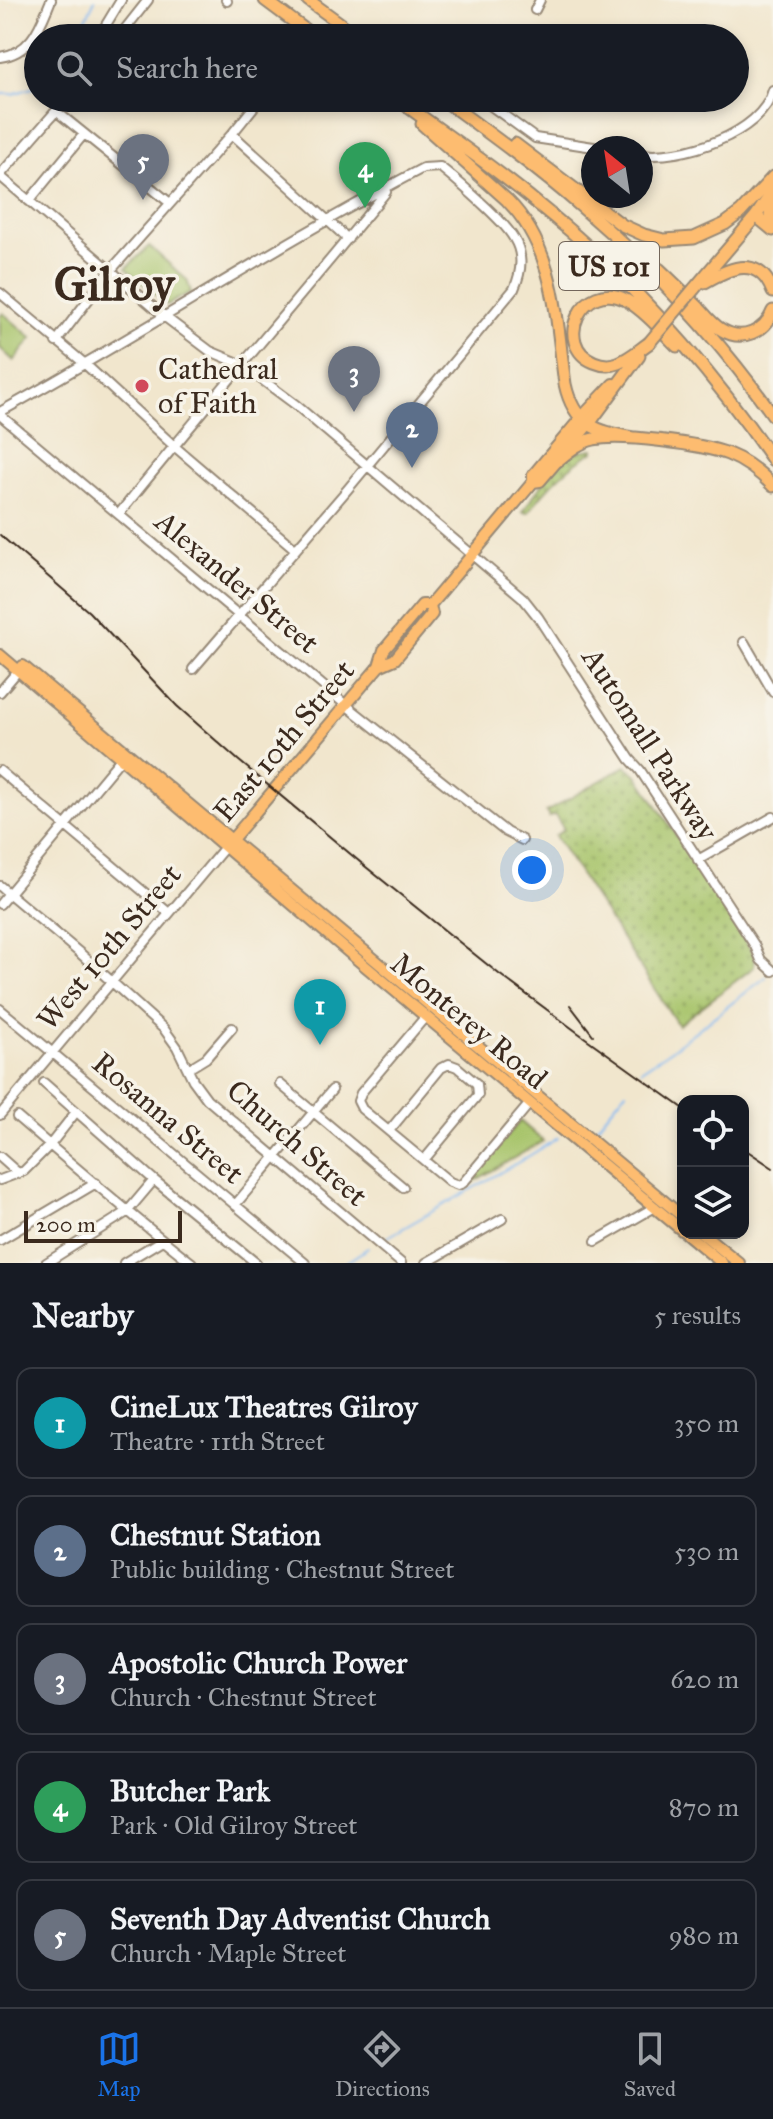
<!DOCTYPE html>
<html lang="en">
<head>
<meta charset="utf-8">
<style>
	:root { --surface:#171b24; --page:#242831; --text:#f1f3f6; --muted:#9ea1a6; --line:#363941; --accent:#1a73e8 }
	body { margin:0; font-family:"IM FELL Great Primer",serif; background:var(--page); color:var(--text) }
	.controls { position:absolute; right:24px; bottom:24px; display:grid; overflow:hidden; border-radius:16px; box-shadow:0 4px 12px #0003 }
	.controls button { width:72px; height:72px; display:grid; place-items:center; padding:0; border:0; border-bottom:2px solid var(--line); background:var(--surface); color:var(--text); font:40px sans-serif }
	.compass { position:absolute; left:581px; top:136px; width:72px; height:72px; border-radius:50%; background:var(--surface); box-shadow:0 4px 12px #0003; rotate:330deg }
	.scale { position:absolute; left:24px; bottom:20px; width:158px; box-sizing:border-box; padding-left:8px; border:4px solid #3b2a1e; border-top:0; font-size:22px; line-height:28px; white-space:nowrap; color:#3b2a1e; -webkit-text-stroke:6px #f7f3e8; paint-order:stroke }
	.you { position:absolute; left:532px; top:870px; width:28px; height:28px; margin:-20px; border:6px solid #fff; border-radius:50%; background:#1a73e8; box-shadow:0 0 0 12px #1a73e833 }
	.badge { display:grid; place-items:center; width:52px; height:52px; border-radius:50%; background:var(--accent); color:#fff; font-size:26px; font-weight:700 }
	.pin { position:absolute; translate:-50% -66px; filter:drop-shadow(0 2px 4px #0008) }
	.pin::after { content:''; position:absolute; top:42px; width:28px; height:24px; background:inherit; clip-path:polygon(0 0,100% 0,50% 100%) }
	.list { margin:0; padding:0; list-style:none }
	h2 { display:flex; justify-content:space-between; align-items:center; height:104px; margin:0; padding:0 32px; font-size:34px }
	h2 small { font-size:26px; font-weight:400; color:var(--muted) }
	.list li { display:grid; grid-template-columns:52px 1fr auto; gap:24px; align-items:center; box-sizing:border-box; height:112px; margin:0 16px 16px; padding:0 16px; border:2px solid var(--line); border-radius:16px }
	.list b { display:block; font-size:30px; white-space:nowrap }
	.list p { margin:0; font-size:26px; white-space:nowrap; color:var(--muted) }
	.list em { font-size:26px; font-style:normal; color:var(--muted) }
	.icon { flex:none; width:44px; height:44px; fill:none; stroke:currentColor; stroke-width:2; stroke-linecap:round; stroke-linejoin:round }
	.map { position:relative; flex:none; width:773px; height:1263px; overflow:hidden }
	.search { position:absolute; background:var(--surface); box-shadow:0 4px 12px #0003; left:24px; right:24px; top:24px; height:88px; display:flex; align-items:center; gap:20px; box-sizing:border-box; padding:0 28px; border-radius:44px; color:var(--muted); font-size:30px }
	.sheet { height:744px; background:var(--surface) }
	nav { display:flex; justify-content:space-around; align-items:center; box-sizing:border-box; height:112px; border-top:2px solid var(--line); background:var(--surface); font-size:22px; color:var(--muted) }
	nav a { display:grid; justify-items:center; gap:4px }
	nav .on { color:var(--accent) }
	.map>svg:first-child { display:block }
	.grass { fill:url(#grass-dots); stroke:#717744; stroke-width:2 }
	.park { fill:#a7c46b; stroke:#717744; stroke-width:2 }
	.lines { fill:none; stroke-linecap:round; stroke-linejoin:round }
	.stream { stroke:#83b9f2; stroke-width:2 }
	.minor-casing { stroke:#968876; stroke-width:12 }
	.major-casing { stroke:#968876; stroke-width:14 }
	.highway-casing { stroke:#968876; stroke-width:15 }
	.minor { stroke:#fff; stroke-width:8 }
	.major { stroke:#fdbc6f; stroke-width:10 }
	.highway { stroke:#fdbc6f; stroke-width:11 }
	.rail { stroke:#3b2a1e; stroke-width:2 }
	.highway-bridge-casing { stroke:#968876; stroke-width:15; stroke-linecap:butt }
	.highway-bridge { stroke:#fdbc6f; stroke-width:11 }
	.poi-dot { fill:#d1495b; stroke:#f7f3e8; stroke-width:3 }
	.labels { text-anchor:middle; stroke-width:7; stroke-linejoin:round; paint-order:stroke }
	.shield { fill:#f7f3e8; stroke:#73665b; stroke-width:2 }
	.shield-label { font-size:28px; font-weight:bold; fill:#3b2a1e }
	.poi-label { font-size:30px; fill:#3b2a1e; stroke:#f7f3e8; text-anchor:start }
	.street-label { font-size:30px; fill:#3b2a1e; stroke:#f7f3e8 }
	.town-label { font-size:46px; font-weight:bold; fill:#3b2a1e; stroke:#f7f3e8 }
</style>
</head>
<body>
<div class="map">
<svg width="773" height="1263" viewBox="0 0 773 1263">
	<defs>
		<pattern id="grass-dots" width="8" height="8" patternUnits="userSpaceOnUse" patternTransform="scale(2)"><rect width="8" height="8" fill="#a7c46b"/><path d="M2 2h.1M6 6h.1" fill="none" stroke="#899f57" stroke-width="1.8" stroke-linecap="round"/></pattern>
	</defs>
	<rect width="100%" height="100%" fill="#f7f3e8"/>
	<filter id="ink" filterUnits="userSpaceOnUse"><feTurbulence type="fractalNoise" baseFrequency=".0125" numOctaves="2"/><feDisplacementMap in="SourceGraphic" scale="16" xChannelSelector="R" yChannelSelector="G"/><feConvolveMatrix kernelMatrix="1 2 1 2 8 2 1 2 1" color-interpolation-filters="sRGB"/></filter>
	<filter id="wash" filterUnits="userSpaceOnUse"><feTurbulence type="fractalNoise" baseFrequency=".006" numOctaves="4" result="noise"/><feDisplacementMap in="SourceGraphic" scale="32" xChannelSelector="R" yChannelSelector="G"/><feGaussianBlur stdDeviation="1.8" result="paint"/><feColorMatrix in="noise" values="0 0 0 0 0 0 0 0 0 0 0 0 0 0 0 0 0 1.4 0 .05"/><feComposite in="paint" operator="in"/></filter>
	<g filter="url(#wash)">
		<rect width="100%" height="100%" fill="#f1e6cd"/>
		<path class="grass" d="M 594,449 L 594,451 C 567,466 546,488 528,513 L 523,512 C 533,495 557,463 575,453 C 580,450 588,450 594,449 Z
			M 626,766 L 637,775 L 754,955 L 754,967 L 678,1025 L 555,836 L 564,829 L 555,815 L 549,817 L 546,812 Z"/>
		<path class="park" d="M 149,246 L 187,280 L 191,292 L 167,305 L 126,268 Z
			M 3,313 L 32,338 L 14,361 L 0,348 L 0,317 Z
			M 520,1121 L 543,1141 L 469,1184 L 468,1182 Z"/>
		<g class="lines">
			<path class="stream" d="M 77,38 L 95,0
				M 0,94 L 13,94 L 38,86
				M 641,1070 L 671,1050 L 766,977
				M 595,1129 L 626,1091
				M 386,1238 L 524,1159 L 558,1138
				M 345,1263 L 368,1248"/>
		</g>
	</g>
	<g filter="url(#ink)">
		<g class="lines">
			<defs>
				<path id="minor" d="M 226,0 L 227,1
					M 535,10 L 540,0
					M 98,38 L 121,0
					M 118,38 L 148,0
					M 0,57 C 32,53 40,26 51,0
					M 480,98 L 535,138 L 600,148
					M 56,111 L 170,203
					M 232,134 L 348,239
					M 641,154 C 681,160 762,134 773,90
					M 0,175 L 56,111 L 64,98
					M 0,176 L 165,317 L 210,351 L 241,364 L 296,405 L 523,598 L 538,617 L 630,759 L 640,770 L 755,946 L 761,960 L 773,971
					M 29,201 L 84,134
					M 0,293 L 85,364 L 174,446 L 295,549
					M 56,342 L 111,270 L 232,134 L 261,98
					M 0,412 C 143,333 279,243 423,168 L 440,167 C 457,180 472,194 487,208 C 513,233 531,251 514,289 L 347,490 L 193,669
					M 0,415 L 346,705 L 506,832 L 522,840
					M 119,514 C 206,405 298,300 386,192
					M 744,642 L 773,692
					M 0,692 L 22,666
					M 0,771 L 169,913
					M 698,860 L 773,817
					M 0,886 L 81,954 L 164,1029 L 177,1047 L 193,1080 L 207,1099 L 401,1263
					M 0,904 L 123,756
					M 0,1009 L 305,1263
					M 426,1016 L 361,1093 L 358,1101 L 362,1109 L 450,1182 L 458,1185 L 463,1183 L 530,1103
					M 188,1069 L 206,1058 L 232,1028
					M 44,1083 L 154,1180 L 256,1263
					M 280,1084 L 403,1187
					M 0,1115 L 225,847
					M 17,1117 C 75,1167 132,1216 192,1263
					M 389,1131 L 441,1068 L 449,1064 L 457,1067 L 477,1084 L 478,1095 L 424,1160
					M 0,1157 L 18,1173
					M 0,1180 L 24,1171 L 50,1145 L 76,1112
					M 235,1205 L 332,1090
					M 0,1240 L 96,1183
					M 596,1241 L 655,1207
					M 46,1263 L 127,1212 L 154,1180
					M 124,1263 L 162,1240
					M 426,1263 L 502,1219"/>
				<path id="major" d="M 533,482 L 540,481 L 588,425
					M 0,655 L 358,960 L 683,1231
					M 23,666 L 683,1217
					M 379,666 L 395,659 L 432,614 L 430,605
					M 229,843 L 379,666 L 384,650 L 422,605 L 430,605 L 441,592 L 533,482 L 533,475 L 580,419 L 613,384
					M 686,1233 L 722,1263
					M 702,1233 L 739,1263"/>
				<path id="highway" d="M 265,0 L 316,38
					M 308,0 L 360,38
					M 396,98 C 443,133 493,166 538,204 C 629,277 707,364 773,460
					M 441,98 C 489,133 537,168 582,207 C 653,268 718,338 773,415
					M 422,124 L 507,200 C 556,249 556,319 565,384 C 574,425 595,431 633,438
					M 515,144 L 622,225 L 644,235 L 664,240 L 694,238 L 725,224 L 741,212 L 773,177
					M 771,204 L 770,218 L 773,225
					M 756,216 L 773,230
					M 659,269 C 673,282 686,295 699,308 C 706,316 713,325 722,330 C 742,342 765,332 773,311
					M 705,282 C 731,267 759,255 773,292
					M 694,289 L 756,216 L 773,191
					M 649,343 C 639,350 629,359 618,363 C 610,366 601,365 594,362 C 552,345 582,277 626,300 C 645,311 662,331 677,346
					M 588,425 L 639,356
					M 557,461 C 568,452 579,442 594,439 C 620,433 702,444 728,454 C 746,461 760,472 773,486"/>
			</defs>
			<use href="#minor" class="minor-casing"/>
			<use href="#major" class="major-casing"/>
			<use href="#highway" class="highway-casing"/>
			<use href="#minor" class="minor"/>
			<use href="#major" class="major"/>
			<use href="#highway" class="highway"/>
			<path class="rail" d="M 0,535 L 89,612 L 177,706 L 238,760 L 366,867 L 499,974 L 577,1032 L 683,1108
				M 570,1005 L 593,1035
				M 743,1148 L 773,1168"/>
			<defs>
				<path id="highway-bridge" d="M 649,343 L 694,289"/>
			</defs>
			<use href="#highway-bridge" class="highway-bridge-casing"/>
			<use href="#highway-bridge" class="highway-bridge"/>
		</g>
	</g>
	<circle class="poi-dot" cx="142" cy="386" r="8"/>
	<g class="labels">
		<rect class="shield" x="559" y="242" width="100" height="48" rx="6"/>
		<g class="shield-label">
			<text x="609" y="276">US 101</text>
		</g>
		<g class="poi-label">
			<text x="158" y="379">Cathedral<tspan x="158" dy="34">of Faith</tspan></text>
		</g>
		<g class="street-label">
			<text transform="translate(237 582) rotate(40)" y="10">Alexander Street</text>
			<text transform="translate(284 741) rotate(-50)" y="10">East 10th Street</text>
			<text transform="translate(650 744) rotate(57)" y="10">Automall Parkway</text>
			<text transform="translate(109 947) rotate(-50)" y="10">West 10th Street</text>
			<text transform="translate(469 1021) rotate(40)" y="10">Monterey Road</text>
			<text transform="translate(168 1118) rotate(40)" y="10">Rosanna Street</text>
			<text transform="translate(297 1143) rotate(41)" y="10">Church Street</text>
		</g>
		<g class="town-label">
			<text x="114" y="300">Gilroy</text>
		</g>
	</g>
</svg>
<div class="controls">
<button><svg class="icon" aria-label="locate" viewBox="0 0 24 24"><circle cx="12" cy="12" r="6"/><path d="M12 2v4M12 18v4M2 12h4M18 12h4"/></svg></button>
<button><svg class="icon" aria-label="layers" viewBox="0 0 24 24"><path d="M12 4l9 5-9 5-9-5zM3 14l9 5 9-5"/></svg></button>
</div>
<svg class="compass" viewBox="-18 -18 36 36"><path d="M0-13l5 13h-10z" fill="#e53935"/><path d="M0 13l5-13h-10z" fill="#9ea1a6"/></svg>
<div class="scale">200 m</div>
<div class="you"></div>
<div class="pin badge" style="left:320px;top:1045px;background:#0f9aa8">1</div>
<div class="pin badge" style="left:412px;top:468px;background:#5c6f8a">2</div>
<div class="pin badge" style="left:354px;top:412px;background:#6b7280">3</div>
<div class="pin badge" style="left:365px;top:208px;background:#2e9e5b">4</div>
<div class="pin badge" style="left:143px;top:200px;background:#6b7280">5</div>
<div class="search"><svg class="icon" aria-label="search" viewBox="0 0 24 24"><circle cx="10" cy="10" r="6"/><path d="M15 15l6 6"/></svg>Search here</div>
</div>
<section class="sheet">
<h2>Nearby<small>5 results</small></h2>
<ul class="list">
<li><span class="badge" style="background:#0f9aa8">1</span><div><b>CineLux Theatres Gilroy</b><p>Theatre · 11th Street</p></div><em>350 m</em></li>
<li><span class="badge" style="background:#5c6f8a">2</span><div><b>Chestnut Station</b><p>Public building · Chestnut Street</p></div><em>530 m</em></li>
<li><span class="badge" style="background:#6b7280">3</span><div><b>Apostolic Church Power</b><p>Church · Chestnut Street</p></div><em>620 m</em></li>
<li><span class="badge" style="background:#2e9e5b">4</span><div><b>Butcher Park</b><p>Park · Old Gilroy Street</p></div><em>870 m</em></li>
<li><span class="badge" style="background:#6b7280">5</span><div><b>Seventh Day Adventist Church</b><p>Church · Maple Street</p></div><em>980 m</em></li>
</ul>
</section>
<nav>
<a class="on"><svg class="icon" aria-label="map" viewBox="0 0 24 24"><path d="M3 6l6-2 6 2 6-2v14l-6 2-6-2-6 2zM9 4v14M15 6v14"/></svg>Map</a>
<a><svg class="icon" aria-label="directions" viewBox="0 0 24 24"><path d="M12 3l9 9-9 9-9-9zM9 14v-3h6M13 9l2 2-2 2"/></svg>Directions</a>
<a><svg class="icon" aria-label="saved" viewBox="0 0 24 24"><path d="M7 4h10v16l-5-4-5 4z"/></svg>Saved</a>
</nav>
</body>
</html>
